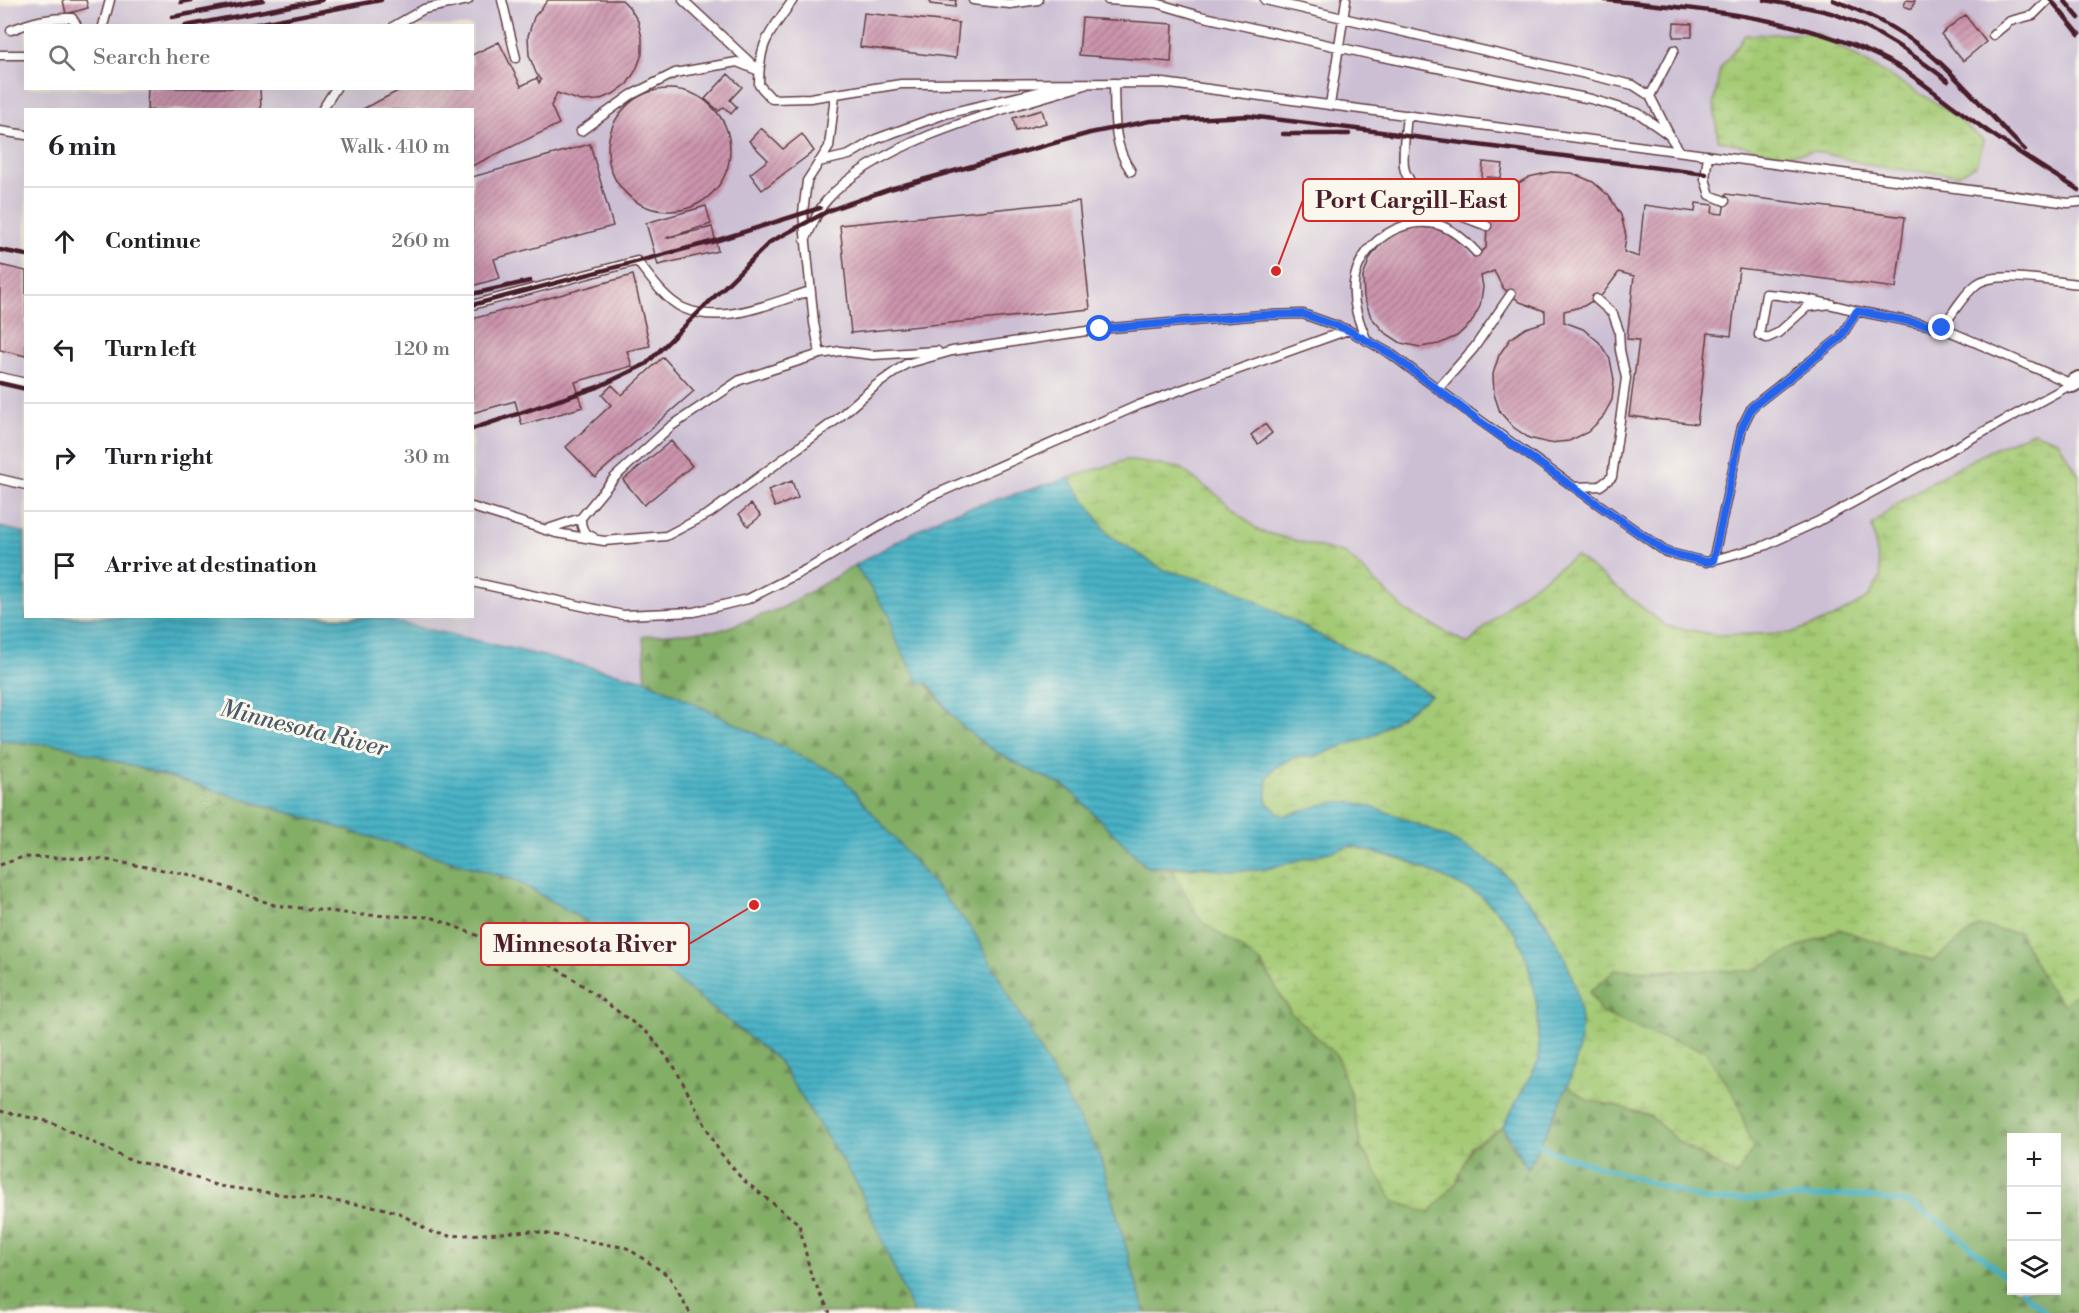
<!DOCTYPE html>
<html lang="en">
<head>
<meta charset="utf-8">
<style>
	:root { --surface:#fff; --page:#f6f6f6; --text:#202124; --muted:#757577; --line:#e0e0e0 }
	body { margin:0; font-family:"Libre Bodoni",serif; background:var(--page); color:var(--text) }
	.controls { position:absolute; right:18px; bottom:18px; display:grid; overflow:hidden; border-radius:0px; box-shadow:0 6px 24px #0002 }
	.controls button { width:54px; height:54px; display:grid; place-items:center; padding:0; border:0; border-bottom:2px solid var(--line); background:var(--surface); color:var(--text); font:30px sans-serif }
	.stop { position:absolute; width:18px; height:18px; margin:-14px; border:4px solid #2563eb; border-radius:50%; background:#fff }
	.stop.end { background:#2563eb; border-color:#fff; box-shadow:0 2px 6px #0008 }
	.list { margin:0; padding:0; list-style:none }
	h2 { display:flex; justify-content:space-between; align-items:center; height:78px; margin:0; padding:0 24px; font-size:26px }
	h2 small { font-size:20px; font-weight:400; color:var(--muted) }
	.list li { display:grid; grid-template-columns:39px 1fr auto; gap:18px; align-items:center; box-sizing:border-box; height:108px; padding:0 24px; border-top:2px solid var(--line) }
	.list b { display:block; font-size:22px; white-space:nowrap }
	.list em { font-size:20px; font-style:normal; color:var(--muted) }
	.icon { flex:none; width:33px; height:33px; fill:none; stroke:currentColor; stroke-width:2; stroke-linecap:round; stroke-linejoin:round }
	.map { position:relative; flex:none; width:2079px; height:1313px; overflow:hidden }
	.search { position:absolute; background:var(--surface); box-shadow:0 6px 24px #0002; left:24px; top:24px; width:450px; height:66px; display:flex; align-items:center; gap:15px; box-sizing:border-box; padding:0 21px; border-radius:0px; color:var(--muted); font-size:22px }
	.panel { position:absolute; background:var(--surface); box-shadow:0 6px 24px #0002; left:24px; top:108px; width:450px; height:510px; border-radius:0px }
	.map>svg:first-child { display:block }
	.industrial { fill:#ccbfd4; fill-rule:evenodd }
	.forest { fill:url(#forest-firs); stroke:#666648; stroke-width:1.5; fill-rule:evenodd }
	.wetland { fill:url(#wetland-marsh); stroke:#777450; stroke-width:1.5 }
	.water { fill:url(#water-rules); stroke:#496878; stroke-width:1.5 }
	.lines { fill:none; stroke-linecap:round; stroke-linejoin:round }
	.stream { stroke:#48b2c5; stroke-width:5 }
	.building { fill:url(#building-hatch) }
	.service-casing { stroke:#633d43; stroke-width:11 }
	.minor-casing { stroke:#633d43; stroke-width:20 }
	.path { stroke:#633d43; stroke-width:3; stroke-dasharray:4.5 4.5; stroke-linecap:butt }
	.service { stroke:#fff; stroke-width:8 }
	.minor { stroke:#fff; stroke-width:16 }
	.rail { stroke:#4a1f2b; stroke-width:4.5 }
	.route { stroke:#2563eb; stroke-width:8 }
	.labels { text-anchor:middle; stroke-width:6; stroke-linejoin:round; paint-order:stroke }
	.water-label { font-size:24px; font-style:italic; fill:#495a69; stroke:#fbf7ec }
	.leader { fill:none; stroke:#d62828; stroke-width:2 }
	.callout-dot { fill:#d62828; stroke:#fbf7ec; stroke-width:2 }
	.callout { fill:#fbf7ec; stroke:#d62828; stroke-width:2 }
	.callout-label { font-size:24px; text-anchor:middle; font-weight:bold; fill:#4a1f2b }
</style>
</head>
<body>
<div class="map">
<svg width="2079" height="1313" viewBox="0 0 2079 1313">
	<defs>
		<pattern id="forest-firs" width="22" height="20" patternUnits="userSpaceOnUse" patternTransform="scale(1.5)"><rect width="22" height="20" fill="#83ae66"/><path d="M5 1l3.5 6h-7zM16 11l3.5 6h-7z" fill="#6d8d54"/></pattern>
		<pattern id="wetland-marsh" width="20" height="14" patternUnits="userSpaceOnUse" patternTransform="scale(1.5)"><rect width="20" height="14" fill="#a4ca74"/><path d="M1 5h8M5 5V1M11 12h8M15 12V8" fill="none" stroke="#8fad65"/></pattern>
		<pattern id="water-rules" width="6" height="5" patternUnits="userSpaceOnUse" patternTransform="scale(1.5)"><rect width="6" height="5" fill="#48b2c5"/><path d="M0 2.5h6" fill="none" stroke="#3e90a0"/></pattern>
		<pattern id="building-hatch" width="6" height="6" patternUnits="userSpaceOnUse" patternTransform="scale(1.5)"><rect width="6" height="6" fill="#cb94ad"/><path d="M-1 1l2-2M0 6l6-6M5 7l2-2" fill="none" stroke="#a7788d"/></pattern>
	</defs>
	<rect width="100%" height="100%" fill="#fbf7ec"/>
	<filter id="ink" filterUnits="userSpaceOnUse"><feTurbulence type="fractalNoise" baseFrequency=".0167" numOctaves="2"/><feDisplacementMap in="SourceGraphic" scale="12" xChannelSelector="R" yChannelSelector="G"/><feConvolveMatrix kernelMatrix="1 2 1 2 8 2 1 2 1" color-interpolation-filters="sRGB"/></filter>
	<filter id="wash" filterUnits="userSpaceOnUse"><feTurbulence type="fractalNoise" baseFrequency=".008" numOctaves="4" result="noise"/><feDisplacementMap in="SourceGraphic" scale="24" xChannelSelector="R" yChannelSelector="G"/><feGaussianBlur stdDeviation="1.35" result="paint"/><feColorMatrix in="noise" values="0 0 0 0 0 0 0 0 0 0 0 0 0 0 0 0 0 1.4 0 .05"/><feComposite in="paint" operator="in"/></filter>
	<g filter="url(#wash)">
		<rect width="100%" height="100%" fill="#f2e8ce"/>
		<path class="industrial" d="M 31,0 L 2079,0 L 2079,475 L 2058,441 L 2033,432 L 2001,445 L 1890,508 L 1872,525 L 1881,577 L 1868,598 L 1833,618 L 1791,633 L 1718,635 L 1666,626 L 1576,556 L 1517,597 L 1468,644 L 1406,611 L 1346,554 L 1259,531 L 1222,499 L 1180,468 L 945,515 L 784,607 L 721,630 L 644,636 L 646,680 L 376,617 L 472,616 L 472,110 L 26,110 L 25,533 L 0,527 L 0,7 ZM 26,26 L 472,26 L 472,88 L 26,88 Z"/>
		<path class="forest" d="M 855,565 L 891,618 L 893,635 C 914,664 934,697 959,723 C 989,753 1031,771 1068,788 L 1147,867 L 1172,869 L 1202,921 L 1261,962 L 1291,1013 L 1337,1056 L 1351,1096 L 1361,1147 L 1394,1201 L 1429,1213 L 1455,1183 L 1471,1147 L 1503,1127 L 1508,1140 L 1528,1168 L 1567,1085 L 1589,1101 L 1615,1105 L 1650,1116 L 1679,1142 L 1736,1176 L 1704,1050 L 1662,1038 L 1601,1013 L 1590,992 L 1615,970 L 1670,972 L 1796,948 L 1840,929 L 1932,961 L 1978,926 L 2019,933 L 2047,985 L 2064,1005 L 2079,991 L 2079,1313 L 1145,1313 L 1100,1157 L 840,775 L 646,680 L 643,636 L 721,630 L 784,607 ZM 2012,1138 L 2056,1138 L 2056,1290 L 2012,1290 Z
			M 0,741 L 62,745 L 515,880 L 648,957 L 778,1060 L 859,1187 L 913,1313 L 0,1313 Z"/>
		<path class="wetland" d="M 1816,33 L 1943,107 L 1984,141 L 1976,165 L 1958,175 L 1878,167 L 1814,151 L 1783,155 L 1718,140 L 1714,102 L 1720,69 L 1745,35 Z
			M 2033,432 L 2058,441 L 2079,475 L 2079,991 L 2064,1005 L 2047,985 L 2019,933 L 1978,926 L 1932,961 L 1840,929 L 1796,948 L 1752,971 L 1615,970 L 1590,992 L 1601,1013 L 1662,1038 L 1704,1050 L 1735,1096 L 1753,1149 L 1736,1176 L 1679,1142 L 1650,1116 L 1615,1105 L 1589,1101 L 1567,1085 L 1581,1029 L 1572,975 L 1546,922 L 1501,870 L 1425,827 L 1349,802 L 1283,817 L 1267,804 L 1267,777 L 1276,767 L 1295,757 L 1313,757 L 1374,735 L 1431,695 L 1371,659 L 1332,642 L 1232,588 L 1162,569 L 1109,535 L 1069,478 L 1126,460 L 1180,468 L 1222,499 L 1259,531 L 1346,554 L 1406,611 L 1468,644 L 1517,597 L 1576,556 L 1666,626 L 1718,635 L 1791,633 L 1833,618 L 1868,598 L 1881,577 L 1872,525 C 1909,490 1985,451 2033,432 Z
			M 1352,846 L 1413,863 L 1480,895 L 1503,917 L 1517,935 L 1528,963 L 1538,1010 L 1539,1060 L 1503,1127 L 1471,1147 L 1456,1183 L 1429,1213 L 1394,1201 L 1361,1147 L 1351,1096 L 1337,1056 L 1291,1013 L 1261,962 L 1201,921 L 1172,869 L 1205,867 L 1224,871 L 1283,863 Z"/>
		<path class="water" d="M 1069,478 L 1109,535 L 1162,569 L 1232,588 L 1332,642 L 1371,659 L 1431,695 L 1374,735 L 1313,757 L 1295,757 L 1276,767 L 1267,777 L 1267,803 L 1283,816 C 1304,811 1327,800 1349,802 C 1383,806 1477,847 1501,871 C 1542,910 1582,970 1581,1029 C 1580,1074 1547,1128 1528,1168 L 1503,1127 L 1539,1060 L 1538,1010 L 1528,963 L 1517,935 L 1503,917 L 1480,895 L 1413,863 L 1352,846 L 1262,870 L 1224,871 L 1205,867 L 1147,867 L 1068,788 C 1030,771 991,753 960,724 C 948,712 938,696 928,683 L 920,684 L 893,635 L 891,618 L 855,565 L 945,515 Z
			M 0,527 L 25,533 L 26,616 L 376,617 L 646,680 L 840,775 L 972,929 L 1100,1157 L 1145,1313 L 913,1313 L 859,1187 L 778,1060 L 648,957 L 515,880 L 62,745 L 0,741 Z"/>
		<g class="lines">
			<path class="stream" d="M 1539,1144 L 1553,1152 L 1708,1201 L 1854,1195 L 1908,1203 L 1945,1225 L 2012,1282
				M 2021,1290 L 2046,1313"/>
		</g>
		<g id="blocks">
			<path class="building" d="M 63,0 L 86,0 L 88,8 L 66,14 Z
				M 548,0 L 622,0 L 629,7 L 638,21 L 642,38 L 642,54 L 636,70 L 627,84 L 613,94 L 598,100 L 581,101 L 557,93 L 551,106 L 559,124 L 472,166 L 472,110 L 361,110 L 404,88 L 472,88 L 472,55 L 499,42 L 521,86 L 537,78 L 539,83 L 541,80 L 536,73 L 529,55 L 528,36 L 534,17 Z
				M 930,0 L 956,0 L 955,7 L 930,4 Z
				M 1906,0 L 1915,1 L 1912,9 L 1904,6 Z
				M 864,13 L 959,23 L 956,58 L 860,47 Z
				M 1965,15 L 1986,42 L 1963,61 L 1941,34 Z
				M 1082,18 L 1173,24 L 1171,62 L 1079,55 Z
				M 1674,23 L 1692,24 L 1692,37 L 1673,37 Z
				M 728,74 L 742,87 L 730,100 L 737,107 L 731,114 L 724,107 L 719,111 L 705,99 Z
				M 148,88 L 260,88 L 261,110 L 147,110 Z
				M608 150a61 61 0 1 1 122 0a61 61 0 1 1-122 0Z
				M 1042,110 L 1046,123 L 1016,131 L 1013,118 Z
				M 761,128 L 783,149 L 802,134 L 814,151 L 762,190 L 750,174 L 768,160 L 749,141 Z
				M 590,144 L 613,226 L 494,259 L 500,278 L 472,286 L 472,177 Z
				M 1483,162 L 1503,164 L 1501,178 L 1487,177 L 1480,189 L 1496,205 L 1510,188 L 1529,177 L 1551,172 L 1572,173 L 1593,182 L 1609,196 L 1621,215 L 1626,236 L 1624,252 L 1639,257 L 1644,205 L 1695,212 L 1696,203 L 1713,205 L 1712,213 L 1723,214 L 1726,194 L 1905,217 L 1896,288 L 1739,268 L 1731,336 L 1708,333 L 1697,424 L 1629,416 L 1639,340 L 1627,339 L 1634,276 L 1619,272 L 1602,295 L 1584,306 L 1564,311 L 1564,322 L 1583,329 L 1599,342 L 1610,359 L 1614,380 L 1612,400 L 1602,418 L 1588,432 L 1569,441 L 1549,443 L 1529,438 L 1513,427 L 1500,412 L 1494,394 L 1493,374 L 1499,355 L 1510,339 L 1526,328 L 1545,322 L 1545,311 L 1520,302 L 1503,288 L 1494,271 L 1481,276 L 1483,287 L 1480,306 L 1471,323 L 1457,336 L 1439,344 L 1420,347 L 1401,343 L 1384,332 L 1371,317 L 1364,297 L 1363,277 L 1370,258 L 1382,242 L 1399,231 L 1419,227 L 1440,229 L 1457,237 L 1474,257 L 1486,248 L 1487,226 L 1494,209 L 1475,190 L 1482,177 Z
				M 1079,201 L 1090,309 L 851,333 L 840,225 Z
				M 706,206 L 711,224 L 666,238 L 712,227 L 718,251 L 658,265 L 646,223 Z
				M 0,265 L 26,271 L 26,356 L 0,350 Z
				M 633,275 L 650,346 L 627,351 L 632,366 L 575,382 L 583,407 L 522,425 L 515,401 L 472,413 L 472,319 Z
				M 663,357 L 694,391 L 595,477 L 566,447 L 611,405 L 602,395 L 612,385 L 622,395 Z
				M 1265,424 L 1272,433 L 1258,444 L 1251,435 Z
				M 671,441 L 692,466 L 644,505 L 623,480 Z
				M 792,481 L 798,498 L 775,507 L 768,490 Z
				M 751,504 L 761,516 L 748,526 L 739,514 Z"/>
		</g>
	</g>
	<g filter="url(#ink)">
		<use href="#blocks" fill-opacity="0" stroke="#633d43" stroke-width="1.5"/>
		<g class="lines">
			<defs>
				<path id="service" d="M 502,0 L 516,58
					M 683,0 L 755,67
					M 793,0 C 769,35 759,40 759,85 L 772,99 L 810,98 L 901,84 L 1163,83 L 2068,203 L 2079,202
					M 973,0 L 1010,4 L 1038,0
					M 1108,0 L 1156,3 L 1200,16 L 1373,55 L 1591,99 L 1638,113 L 1669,135 L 1680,151
					M 1265,0 L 1633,85 L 1650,96 L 1669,134
					M 103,26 L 110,0
					M 394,26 L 424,9 L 468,0
					M 11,30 C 32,22 49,17 72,18 L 76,24 L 74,26
					M 1993,35 L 2010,21 L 2033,15 L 2048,0
					M 0,55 L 26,55
					M 1114,83 C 1115,113 1112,145 1131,171
					M 1650,96 L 1674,50
					M 1330,105 L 1346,0
					M 322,110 L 336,88
					M 1407,115 C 1406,129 1401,159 1405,171 C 1417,203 1459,215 1487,226
					M 0,131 L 26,135
					M 581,131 L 631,95 L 675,73 L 737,62 L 759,71
					M 1708,155 L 1705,179 L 1710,195 L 1725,201
					M 819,162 L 849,155 L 876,139 L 945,114 L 1063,86
					M 805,240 C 812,227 817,210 827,200 C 880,139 1009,108 1085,85
					M 1831,304 L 1807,307 L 1778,333 L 1767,338 L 1759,335 L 1766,294 C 1797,296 1826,303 1857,311
					M 472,305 L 637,261 C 649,276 665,300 683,308 C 723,326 771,303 810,291
					M 1942,328 C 1953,313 1963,295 1977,284 C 1996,270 2056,282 2079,284
					M 1367,341 C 1359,322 1352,304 1354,283 C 1358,245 1402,214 1439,225 C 1454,230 1465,240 1476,252
					M 820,354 L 814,323 L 803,213 L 807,181 L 829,147 L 835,95
					M 0,377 L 26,383
					M 1438,389 L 1474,348 L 1511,294
					M 0,479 L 26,485
					M 1576,487 L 1600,486 L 1612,477 L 1626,378 L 1620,350 L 1619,331 L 1613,314 L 1596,299
					M 472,507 L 556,533 L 604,541 L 666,536 L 710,513 L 836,420 L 875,386 L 906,364 L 952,351 L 1100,329 L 1262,315 L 1303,314 L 1348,330
					M 581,518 C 581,528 583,533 593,537
					M 545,530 L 581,518 L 615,477 L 670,427 L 740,380 L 820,354 L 840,351 L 873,355 L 937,351
					M 1713,561 L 1742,427 L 1752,407 L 1840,338 L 1857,311 L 1942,328 L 2072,384
					M 472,582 L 623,615 L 694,612 L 748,599 L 813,566 L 927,498 L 1139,405 L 1348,330 L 1391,354 L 1478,419 L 1666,552 L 1706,562 L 1764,546 L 1817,522 L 2072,384"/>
				<path id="minor" d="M 2072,384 L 2079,380"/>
			</defs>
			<use href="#service" class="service-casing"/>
			<use href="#minor" class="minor-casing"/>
			<path class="path" d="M 0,865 L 23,857 L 101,859 L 192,875 L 274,905 L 361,915 L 431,917 L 549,964 L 575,980 L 650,1035 L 675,1068 L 719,1151 L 742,1179 L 799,1224 L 811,1275 L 830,1313
				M 0,1111 L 51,1122 L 127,1159 L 179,1172 L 218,1186 L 378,1207 L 399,1213 L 431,1232 L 450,1236 L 532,1231 L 627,1248 L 669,1276 L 690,1313"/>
			<use href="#service" class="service"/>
			<use href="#minor" class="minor"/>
			<path class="rail" d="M 1605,0 C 1701,9 1808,17 1894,64 C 1917,77 1939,97 1961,112 C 1999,140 2039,166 2079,190
				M 1765,0 C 1788,5 1815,7 1837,15 C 1878,30 1914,55 1948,81
				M 1833,0 C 1870,14 1907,33 1937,60 C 1968,88 1995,121 2025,150
				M 2051,0 L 2079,34
				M 2064,0 L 2079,18
				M 181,2 L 192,0
				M 172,17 L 263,0
				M 185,26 L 322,0
				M 246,26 L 381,0
				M 1283,134 L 1349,134
				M 1391,134 L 1706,174
				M 0,250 L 26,255
				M 472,294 L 530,281
				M 472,305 L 715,241 L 820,208
				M 0,383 L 26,389
				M 472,429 L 598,387 L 646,364 L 770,242 L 830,210 L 890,189 L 1090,133 L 1150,121 L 1249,116 L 1398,134"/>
		</g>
	</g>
	<g class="lines" filter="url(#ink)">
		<path class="route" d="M 1100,329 L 1262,315 L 1303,314 L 1348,330 L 1391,354 L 1478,420 L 1666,552 L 1706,562 L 1713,561 L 1742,427 L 1752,407 L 1840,338 L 1857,311 L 1942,328"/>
	</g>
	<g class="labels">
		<g class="water-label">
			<text transform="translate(304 728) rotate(14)" y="8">Minnesota River</text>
		</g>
	</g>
	<path class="leader" d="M1276 271L1303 200M754 905L689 944"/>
	<g class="callout-dot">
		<circle cx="1276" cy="271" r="6"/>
		<circle cx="754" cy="905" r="6"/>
	</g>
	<g class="callout">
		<rect x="1303" y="179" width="216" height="42" rx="6"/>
		<rect x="481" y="923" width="208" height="42" rx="6"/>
	</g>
	<g class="callout-label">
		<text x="1411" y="208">Port Cargill-East</text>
		<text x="585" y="952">Minnesota River</text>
	</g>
</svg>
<div class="controls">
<button>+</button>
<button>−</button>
<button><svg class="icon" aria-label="layers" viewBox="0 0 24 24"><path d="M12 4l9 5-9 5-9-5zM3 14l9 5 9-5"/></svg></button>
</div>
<div class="stop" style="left:1100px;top:329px"></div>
<div class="stop end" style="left:1942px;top:328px"></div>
<div class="search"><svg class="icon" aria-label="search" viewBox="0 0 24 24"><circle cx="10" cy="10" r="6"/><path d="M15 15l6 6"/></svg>Search here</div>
<section class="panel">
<h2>6 min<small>Walk · 410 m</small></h2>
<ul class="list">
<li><svg class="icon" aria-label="ahead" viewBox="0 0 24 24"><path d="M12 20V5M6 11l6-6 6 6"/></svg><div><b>Continue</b></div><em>260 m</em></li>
<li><svg class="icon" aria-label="left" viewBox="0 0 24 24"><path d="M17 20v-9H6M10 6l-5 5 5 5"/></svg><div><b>Turn left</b></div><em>120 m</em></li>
<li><svg class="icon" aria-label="right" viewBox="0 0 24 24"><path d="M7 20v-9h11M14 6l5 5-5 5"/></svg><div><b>Turn right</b></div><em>30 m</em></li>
<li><svg class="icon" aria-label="arrive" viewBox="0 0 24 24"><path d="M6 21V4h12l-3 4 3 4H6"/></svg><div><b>Arrive at destination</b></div></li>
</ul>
</section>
</div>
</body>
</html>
